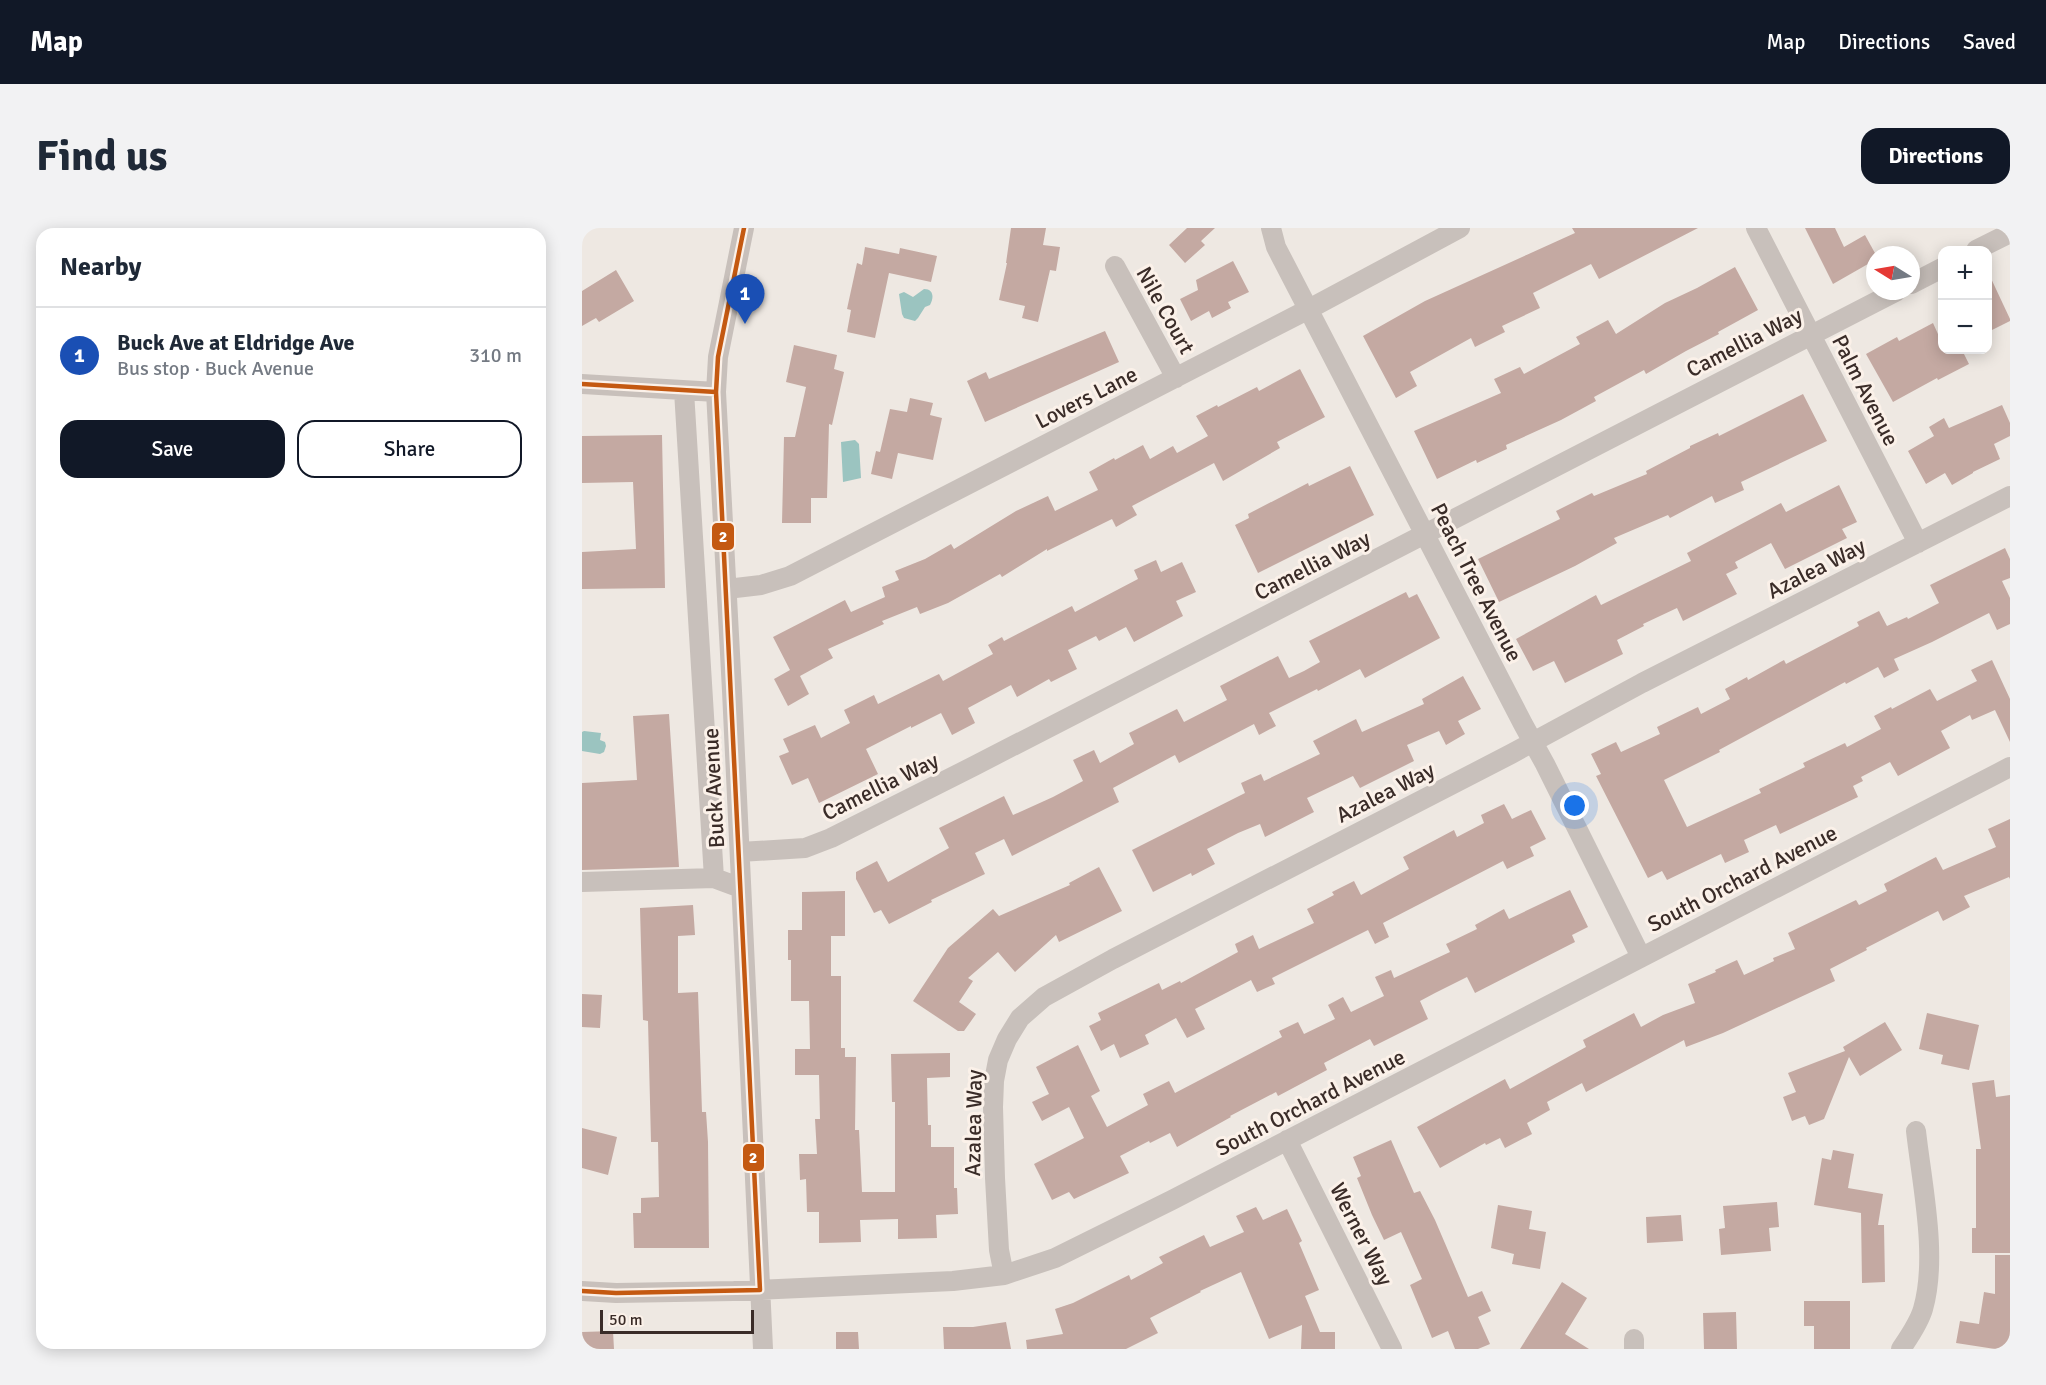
<!DOCTYPE html>
<html lang="en">
<head>
<meta charset="utf-8">
<style>
	:root { --surface:#fff; --page:#f2f2f3; --text:#1f2937; --muted:#747a83; --line:#e0e1e3; --accent:#111827 }
	body { margin:0; font-family:Signika,sans-serif; background:var(--page); color:var(--text) }
	.controls { position:absolute; right:18px; top:18px; display:grid; overflow:hidden; border-radius:12px; box-shadow:0 3px 15px #0003 }
	.controls button { width:54px; height:54px; display:grid; place-items:center; padding:0; border:0; border-bottom:2px solid var(--line); background:var(--surface); color:var(--text); font:30px sans-serif }
	.compass { position:absolute; left:1284px; top:18px; width:54px; height:54px; border-radius:50%; background:var(--surface); box-shadow:0 3px 15px #0003; rotate:281deg }
	.scale { position:absolute; left:18px; bottom:15px; width:154px; box-sizing:border-box; padding-left:6px; border:3px solid #3a2c28; border-top:0; font-size:16px; line-height:21px; white-space:nowrap; color:#3a2c28; -webkit-text-stroke:4px #fbf1e9; paint-order:stroke }
	.you { position:absolute; left:993px; top:578px; width:21px; height:21px; margin:-15px; border:4px solid #fff; border-radius:50%; background:#1a73e8; box-shadow:0 0 0 9px #1a73e833 }
	.badge { display:grid; place-items:center; width:39px; height:39px; border-radius:50%; background:var(--accent); color:#fff; font-size:20px; font-weight:700 }
	.pin { position:absolute; translate:-50% -50px; filter:drop-shadow(0 2px 3px #0008) }
	.pin::after { content:''; position:absolute; top:32px; width:21px; height:18px; background:inherit; clip-path:polygon(0 0,100% 0,50% 100%) }
	.list { margin:0; padding:0; list-style:none }
	h2 { display:flex; justify-content:space-between; align-items:center; height:78px; margin:0; padding:0 24px; font-size:26px }
	h2 small { font-size:20px; font-weight:400; color:var(--muted) }
	.list li { display:grid; grid-template-columns:39px 1fr auto; gap:18px; align-items:center; box-sizing:border-box; height:96px; padding:0 24px; border-top:2px solid var(--line) }
	.list b { display:block; font-size:22px; white-space:nowrap }
	.list p { margin:0; font-size:20px; white-space:nowrap; color:var(--muted) }
	.list em { font-size:20px; font-style:normal; color:var(--muted) }
	.actions { display:flex; gap:12px; padding:18px 24px }
	.actions a { flex:1; padding:14px 0; border:2px solid var(--accent); border-radius:18px; text-align:center; font-size:21px; color:var(--accent) }
	.actions .main { background:var(--accent); color:#fff }
	.map { position:relative; flex:none; width:1428px; height:1121px; overflow:hidden; border-radius:18px }
	header { display:flex; align-items:center; gap:36px; box-sizing:border-box; height:84px; padding:0 30px; background:var(--accent); color:#fff }
	header strong { font-size:28px }
	nav { display:flex; gap:33px; margin-inline-start:auto; font-size:21px }
	.intro { display:flex; align-items:center; justify-content:space-between; box-sizing:border-box; height:144px; padding:0 36px }
	h1 { margin:0; font-size:42px }
	.button { padding:15px 27px; border-radius:18px; background:var(--accent); color:#fff; font-size:21px; font-weight:700 }
	main { display:flex; gap:36px; padding:0 36px }
	aside { flex:1; background:var(--surface); border-radius:18px; box-shadow:0 3px 15px #0003 }
	.map>svg:first-child { display:block }
	.water { fill:#9bc4c0 }
	.building { fill:#c4a9a2 }
	.lines { fill:none; stroke-linecap:round; stroke-linejoin:round }
	.minor { stroke:#c8c0bb; stroke-width:20 }
	.bus-1-casing { stroke:#fbf1e9; stroke-width:9 }
	.bus-1 { stroke:#c45911; stroke-width:4.5 }
	.labels { text-anchor:middle; stroke-width:6; stroke-linejoin:round; paint-order:stroke }
	.street-label { font-size:22px; fill:#3a2c28; stroke:#fbf1e9 }
	.line-badge { stroke:#fbf1e9; stroke-width:2 }
	.badge-label { font-size:16px; text-anchor:middle; font-weight:bold; fill:#fff }
</style>
</head>
<body>
<header>
<strong>Map</strong>
<nav><a>Map</a><a>Directions</a><a>Saved</a></nav>
</header>
<div class="intro"><h1>Find us</h1><a class="button">Directions</a></div>
<main>
<aside>
<h2>Nearby<small></small></h2>
<ul class="list">
<li><span class="badge" style="background:#1a4fb4">1</span><div><b>Buck Ave at Eldridge Ave</b><p>Bus stop · Buck Avenue</p></div><em>310 m</em></li>
</ul>
<div class="actions"><a class="main">Save</a><a>Share</a></div>
</aside>
<div class="map">
<svg width="1428" height="1121" viewBox="0 0 1428 1121">
	<rect width="100%" height="100%" fill="#eee8e2"/>
	<path class="water" d="M 342,61 C 352,61 352,70 348,77 L 343,79 L 336,90 L 333,93 L 322,90 L 320,86 L 317,66 L 322,64 L 331,69 Z
		M 273,212 L 277,216 L 279,250 L 261,254 L 259,214 Z
		M 2,503 L 19,505 L 18,512 L 23,514 L 24,518 L 22,524 L 18,526 L 0,523 L 0,504 Z"/>
	<path class="building" d="M 429,0 L 464,0 L 461,17 L 478,19 L 474,43 L 468,42 L 456,94 L 440,90 L 443,78 L 417,72 L 425,35 L 424,35 Z
		M 605,0 L 633,0 L 619,13 L 623,17 L 603,35 L 587,17 Z
		M 990,0 L 1116,0 L 1017,51 L 1009,36 L 951,65 L 958,80 L 920,98 L 923,104 L 893,119 L 889,110 L 828,144 L 835,158 L 814,170 L 781,108 L 843,73 L 993,5 Z
		M 1223,0 L 1253,0 L 1262,19 L 1283,7 L 1294,27 L 1293,32 L 1251,56 Z
		M 283,19 L 317,26 L 318,20 L 355,28 L 349,54 L 307,45 L 293,110 L 265,104 L 269,82 L 265,81 L 275,35 L 280,37 Z
		M 651,33 L 667,64 L 646,74 L 649,80 L 630,90 L 627,83 L 609,93 L 598,71 L 616,62 L 614,52 Z
		M 1153,39 L 1176,82 L 1136,104 L 1137,106 L 1104,123 L 1064,146 L 1062,142 L 1012,169 L 1014,173 L 979,192 L 924,217 L 925,221 L 895,235 L 894,232 L 855,251 L 832,203 L 919,165 L 912,151 L 938,139 L 942,146 L 998,116 L 994,109 L 1026,92 L 1034,106 L 1083,75 L 1115,60 Z
		M 34,42 L 52,73 L 17,94 L 14,90 L 0,98 L 0,63 Z
		M 1406,44 L 1428,91 L 1428,93 L 1406,104 Z
		M 1351,95 L 1360,115 L 1360,122 L 1380,122 L 1387,136 L 1356,152 L 1355,150 L 1311,174 L 1284,126 L 1315,109 L 1317,113 Z
		M 523,103 L 537,134 L 403,194 L 385,153 L 404,144 L 407,151 Z
		M 212,117 L 255,127 L 252,141 L 262,144 L 250,197 L 247,196 L 245,270 L 229,270 L 229,295 L 200,295 L 202,209 L 213,209 L 224,159 L 204,154 Z
		M 718,141 L 743,189 L 695,214 L 698,220 L 641,253 L 632,235 L 550,278 L 555,287 L 534,299 L 530,291 L 465,323 L 465,321 L 420,349 L 418,346 L 366,375 L 338,386 L 335,379 L 300,393 L 302,396 L 246,421 L 251,430 L 218,448 L 227,466 L 206,478 L 192,451 L 208,442 L 191,409 L 263,372 L 269,384 L 303,369 L 300,359 L 317,352 L 313,343 L 343,331 L 369,316 L 372,321 L 434,283 L 466,268 L 473,283 L 516,262 L 507,244 L 532,230 L 533,232 L 561,217 L 568,231 L 591,218 L 595,225 L 626,208 L 614,188 L 635,177 L 636,179 L 675,159 L 677,163 Z
		M 1221,166 L 1245,213 L 1159,254 L 1162,262 L 1133,275 L 1130,268 L 1088,290 L 1086,287 L 1032,310 L 1035,315 L 993,338 L 917,374 L 896,331 L 978,291 L 974,283 L 1010,265 L 1012,268 L 1065,246 L 1064,243 L 1108,220 L 1108,218 L 1136,205 L 1137,208 Z
		M 328,170 L 351,175 L 348,187 L 360,190 L 351,232 L 316,225 L 310,251 L 289,246 L 294,223 L 298,224 L 308,181 L 325,184 Z
		M 1420,177 L 1428,195 L 1428,208 L 1412,216 L 1418,231 L 1391,244 L 1391,245 L 1370,257 L 1363,245 L 1344,256 L 1326,223 L 1352,208 L 1347,199 L 1362,190 L 1367,200 Z
		M 80,207 L 83,360 L 0,361 L 0,324 L 54,321 L 51,254 L 0,255 L 0,208 Z
		M 768,238 L 792,287 L 676,345 L 653,297 L 667,290 L 666,286 L 726,255 L 727,258 Z
		M 1257,257 L 1275,294 L 1260,301 L 1265,310 L 1203,341 L 1189,315 L 1153,334 L 1156,340 L 1144,346 L 1155,366 L 1101,393 L 1095,380 L 1061,396 L 1062,398 L 1035,412 L 1041,426 L 983,455 L 972,433 L 951,443 L 934,411 L 1014,367 L 1019,377 L 1109,333 L 1105,325 L 1199,275 L 1204,284 Z
		M 1423,320 L 1428,331 L 1428,350 L 1420,353 L 1428,370 L 1428,396 L 1415,402 L 1407,385 L 1350,414 L 1312,431 L 1317,442 L 1302,450 L 1296,439 L 1264,456 L 1263,454 L 1137,522 L 1138,524 L 1082,552 L 1105,599 L 1179,565 L 1177,561 L 1223,539 L 1221,535 L 1263,515 L 1265,519 L 1299,501 L 1292,488 L 1309,479 L 1310,481 L 1348,461 L 1355,473 L 1395,453 L 1389,442 L 1410,432 L 1428,471 L 1428,514 L 1413,482 L 1390,492 L 1388,487 L 1359,503 L 1368,520 L 1316,548 L 1308,534 L 1279,549 L 1281,553 L 1271,558 L 1276,569 L 1198,606 L 1194,597 L 1162,612 L 1167,624 L 1143,635 L 1139,626 L 1085,652 L 1080,643 L 1066,650 L 1014,548 L 1019,546 L 1009,526 L 1034,514 L 1039,524 L 1078,506 L 1075,499 L 1116,479 L 1119,486 L 1148,471 L 1143,461 L 1165,449 L 1166,452 L 1202,432 L 1204,436 L 1277,398 L 1275,394 L 1297,383 L 1305,398 L 1325,389 L 1326,391 L 1357,375 L 1348,357 Z
		M 574,332 L 579,344 L 600,334 L 614,364 L 594,373 L 601,388 L 552,414 L 544,399 L 517,413 L 514,408 L 486,422 L 495,441 L 469,454 L 467,451 L 435,469 L 429,457 L 386,480 L 393,495 L 370,507 L 359,485 L 329,500 L 329,498 L 284,521 L 296,546 L 237,575 L 226,550 L 210,557 L 197,528 L 207,524 L 201,511 L 233,497 L 239,510 L 268,495 L 262,482 L 292,467 L 296,476 L 357,446 L 361,453 L 411,426 L 406,417 L 420,409 L 422,413 L 490,378 L 493,384 L 556,351 L 552,342 Z
		M 824,364 L 827,370 L 835,366 L 858,410 L 783,450 L 778,441 L 736,463 L 735,461 L 687,485 L 694,498 L 677,507 L 672,496 L 597,535 L 593,527 L 531,560 L 537,574 L 430,628 L 422,611 L 393,625 L 403,646 L 349,672 L 350,674 L 307,696 L 299,682 L 292,685 L 274,651 L 274,644 L 295,633 L 306,654 L 367,620 L 357,600 L 422,568 L 431,587 L 471,569 L 501,553 L 491,532 L 512,522 L 518,535 L 552,516 L 547,505 L 595,481 L 602,494 L 645,472 L 638,458 L 696,428 L 707,450 L 722,443 L 738,434 L 727,413 Z
		M 881,448 L 899,481 L 876,493 L 883,506 L 864,517 L 857,503 L 825,517 L 832,533 L 778,560 L 771,548 L 725,570 L 732,584 L 683,609 L 678,596 L 656,605 L 625,621 L 633,636 L 610,648 L 609,645 L 571,664 L 550,622 L 663,565 L 659,555 L 679,546 L 682,553 L 738,526 L 731,513 L 774,491 L 780,504 L 842,476 L 840,471 Z
		M 87,486 L 97,639 L 0,642 L 0,555 L 55,552 L 51,488 Z
		M 922,576 L 930,591 L 949,582 L 964,611 L 948,619 L 952,628 L 925,641 L 921,633 L 801,695 L 807,709 L 793,716 L 786,702 L 690,750 L 693,756 L 675,764 L 669,752 L 613,781 L 623,801 L 605,810 L 594,790 L 563,807 L 567,816 L 538,830 L 532,816 L 519,823 L 507,798 L 519,792 L 516,785 L 577,755 L 580,762 L 598,753 L 599,755 L 656,724 L 653,716 L 671,707 L 677,721 L 732,695 L 725,681 L 752,667 L 750,664 L 772,653 L 779,667 L 827,641 L 821,629 L 872,602 L 875,609 L 902,595 L 899,587 Z
		M 1428,591 L 1428,651 L 1427,649 L 1382,668 L 1388,679 L 1361,693 L 1356,683 L 1284,720 L 1285,722 L 1248,741 L 1253,753 L 1141,805 L 1104,819 L 1102,812 L 1004,864 L 1000,855 L 965,874 L 968,882 L 945,895 L 950,906 L 923,920 L 918,910 L 904,917 L 903,915 L 858,940 L 835,899 L 923,851 L 928,861 L 1004,819 L 1001,812 L 1052,785 L 1059,799 L 1081,787 L 1113,775 L 1106,756 L 1134,744 L 1133,742 L 1155,732 L 1162,747 L 1192,733 L 1191,730 L 1213,721 L 1206,705 L 1274,672 L 1277,677 L 1305,663 L 1302,656 L 1354,629 L 1361,642 L 1414,619 L 1406,601 Z
		M 517,639 L 540,683 L 477,714 L 474,707 L 433,744 L 416,724 L 386,750 L 391,753 L 377,774 L 394,786 L 382,803 L 376,803 L 331,773 L 366,720 L 411,681 L 417,688 L 488,657 L 487,655 Z
		M 988,662 L 1006,699 L 990,707 L 993,714 L 893,765 L 885,749 L 853,765 L 838,773 L 846,791 L 792,818 L 788,811 L 742,835 L 745,842 L 696,868 L 694,864 L 648,888 L 649,889 L 595,919 L 588,905 L 568,915 L 567,913 L 538,928 L 547,945 L 492,971 L 487,964 L 470,972 L 452,936 L 502,910 L 487,879 L 460,893 L 450,874 L 467,866 L 454,839 L 496,817 L 518,863 L 509,868 L 525,899 L 566,877 L 561,866 L 587,853 L 593,865 L 700,809 L 697,803 L 716,794 L 722,806 L 753,791 L 746,777 L 761,769 L 769,784 L 802,768 L 793,749 L 809,742 L 812,750 L 868,724 L 864,716 L 895,701 L 893,697 L 922,681 L 927,691 Z
		M 263,663 L 263,708 L 249,708 L 249,748 L 259,748 L 259,820 L 263,820 L 263,829 L 274,829 L 273,902 L 277,902 L 280,964 L 313,964 L 313,874 L 310,874 L 309,826 L 368,825 L 368,849 L 345,850 L 346,897 L 349,897 L 349,919 L 372,919 L 372,960 L 375,960 L 376,986 L 354,987 L 355,1010 L 316,1011 L 316,991 L 278,992 L 279,1014 L 237,1015 L 237,984 L 225,984 L 224,951 L 218,952 L 217,926 L 235,926 L 233,891 L 238,891 L 237,847 L 213,847 L 213,821 L 228,821 L 227,773 L 209,773 L 209,732 L 206,732 L 206,702 L 220,702 L 220,664 Z
		M 111,677 L 113,707 L 96,708 L 96,765 L 116,764 L 120,884 L 124,884 L 126,914 L 127,1020 L 52,1020 L 51,985 L 59,985 L 59,970 L 77,969 L 76,914 L 69,914 L 66,793 L 61,792 L 58,680 Z
		M 0,766 L 20,767 L 18,800 L 0,799 Z
		M 1345,785 L 1397,797 L 1387,842 L 1359,836 L 1361,827 L 1337,821 Z
		M 1303,794 L 1320,822 L 1278,848 L 1267,829 L 1242,891 L 1227,897 L 1223,888 L 1210,893 L 1201,869 L 1214,864 L 1206,845 L 1263,823 L 1261,819 Z
		M 1412,852 L 1414,869 L 1428,867 L 1428,1025 L 1390,1025 L 1390,1000 L 1394,1000 L 1394,921 L 1399,921 L 1390,855 Z
		M 0,900 L 35,909 L 26,947 L 0,940 Z
		M 809,912 L 832,965 L 838,963 L 853,992 L 886,1069 L 900,1063 L 909,1083 L 896,1089 L 908,1116 L 896,1121 L 873,1121 L 866,1103 L 850,1110 L 828,1057 L 840,1051 L 819,1004 L 802,1012 L 790,987 L 775,950 L 779,948 L 771,929 Z
		M 1251,922 L 1272,926 L 1266,960 L 1301,966 L 1296,997 L 1302,997 L 1303,1054 L 1280,1055 L 1279,985 L 1232,977 L 1240,930 L 1249,932 Z
		M 1195,974 L 1197,999 L 1187,1000 L 1189,1023 L 1139,1027 L 1137,1001 L 1143,1000 L 1141,978 Z
		M 916,977 L 950,983 L 947,1001 L 964,1004 L 958,1041 L 930,1036 L 932,1026 L 909,1020 Z
		M 674,979 L 681,992 L 705,981 L 720,1013 L 717,1015 L 737,1062 L 723,1068 L 738,1104 L 753,1104 L 753,1121 L 719,1121 L 720,1097 L 687,1111 L 659,1044 L 618,1063 L 619,1064 L 568,1090 L 576,1105 L 544,1121 L 445,1121 L 444,1112 L 481,1106 L 473,1081 L 491,1075 L 547,1047 L 549,1052 L 581,1035 L 577,1029 L 622,1007 L 628,1019 L 662,1004 L 654,988 Z
		M 1099,987 L 1101,1013 L 1065,1015 L 1064,989 Z
		M 1413,1027 L 1428,1027 L 1428,1110 L 1426,1121 L 1413,1121 L 1374,1115 L 1378,1093 L 1397,1096 L 1402,1064 L 1413,1066 Z
		M 980,1054 L 1005,1070 L 983,1106 L 1007,1121 L 938,1121 Z
		M 1222,1073 L 1268,1073 L 1268,1121 L 1232,1121 L 1232,1098 L 1222,1098 Z
		M 1154,1084 L 1155,1121 L 1122,1121 L 1121,1085 Z
		M 424,1094 L 429,1121 L 362,1121 L 361,1099 L 391,1099 Z
		M 31,1103 L 32,1121 L 0,1121 L 0,1104 Z
		M 254,1104 L 276,1104 L 277,1121 L 254,1121 Z"/>
	<g class="lines">
		<path class="minor" d="M 162,0 L 136,129 L 134,164 L 150,463 L 181,1121
			M 689,0 L 694,19 L 941,496 L 963,536 L 1059,729
			M 1174,0 L 1336,315
			M 1394,22 L 1428,5
			M 533,38 L 594,150
			M 1329,56 L 1360,40
			M 0,156 L 134,164
			M 102,163 L 132,650
			M 145,361 L 179,357 L 208,348 L 727,81 L 878,0
			M 158,624 L 223,620 L 249,610 L 392,538 L 1315,63
			M 0,654 L 132,650 L 159,660
			M 705,912 L 810,1121
			M 422,1047 L 417,1022 L 413,950 L 411,879 L 412,853 L 416,832 L 425,811 L 438,790 L 462,769 L 531,731 L 929,526 L 1060,455 L 1428,268
			M 0,1063 L 34,1065 L 152,1063 L 371,1053 L 422,1047 L 473,1030 L 590,972 L 1428,539
			M 1052,1111 L 1052,1121
			M 1319,1121 C 1327,1109 1337,1095 1341,1081 C 1356,1029 1340,957 1334,903"/>
		<defs>
			<path id="bus-1" d="M 0,156 L 134,164
				M 0,1063 L 34,1065 L 178,1062 L 134,164 L 136,129 L 162,0"/>
		</defs>
		<use href="#bus-1" class="bus-1-casing"/>
		<use href="#bus-1" class="bus-1"/>
	</g>
	<g class="labels">
		<g class="street-label">
			<text transform="translate(584 82) rotate(61)" y="8">Nile Court</text>
			<text transform="translate(1162 114) rotate(-27)" y="8">Camellia Way</text>
			<text transform="translate(1284 162) rotate(63)" y="8">Palm Avenue</text>
			<text transform="translate(504 169) rotate(-27)" y="8">Lovers Lane</text>
			<text transform="translate(730 337) rotate(-27)" y="8">Camellia Way</text>
			<text transform="translate(1234 340) rotate(-27)" y="8">Azalea Way</text>
			<text transform="translate(895 354) rotate(63)" y="8">Peach Tree Avenue</text>
			<text transform="translate(298 558) rotate(-26)" y="8">Camellia Way</text>
			<text transform="translate(131 560) rotate(-93)" y="8">Buck Avenue</text>
			<text transform="translate(803 564) rotate(-27)" y="8">Azalea Way</text>
			<text transform="translate(1160 650) rotate(-27)" y="8">South Orchard Avenue</text>
			<text transform="translate(728 874) rotate(-27)" y="8">South Orchard Avenue</text>
			<text transform="translate(391 895) rotate(-89)" y="8">Azalea Way</text>
			<text transform="translate(780 1006) rotate(63)" y="8">Werner Way</text>
		</g>
	</g>
	<g class="line-badge">
		<rect x="129" y="294" width="24" height="29" rx="6" fill="#c45911"/>
		<rect x="160" y="915" width="23" height="29" rx="6" fill="#c45911"/>
	</g>
	<g class="badge-label">
		<text x="141" y="314">2</text>
		<text x="171" y="935">2</text>
	</g>
</svg>
<div class="controls">
<button>+</button>
<button>−</button>
</div>
<svg class="compass" viewBox="-18 -18 36 36"><path d="M0-13l5 13h-10z" fill="#e53935"/><path d="M0 13l5-13h-10z" fill="#747a83"/></svg>
<div class="scale">50 m</div>
<div class="you"></div>
<div class="pin badge" style="left:163px;top:96px;background:#1a4fb4">1</div>
</div>
</main>
</body>
</html>
